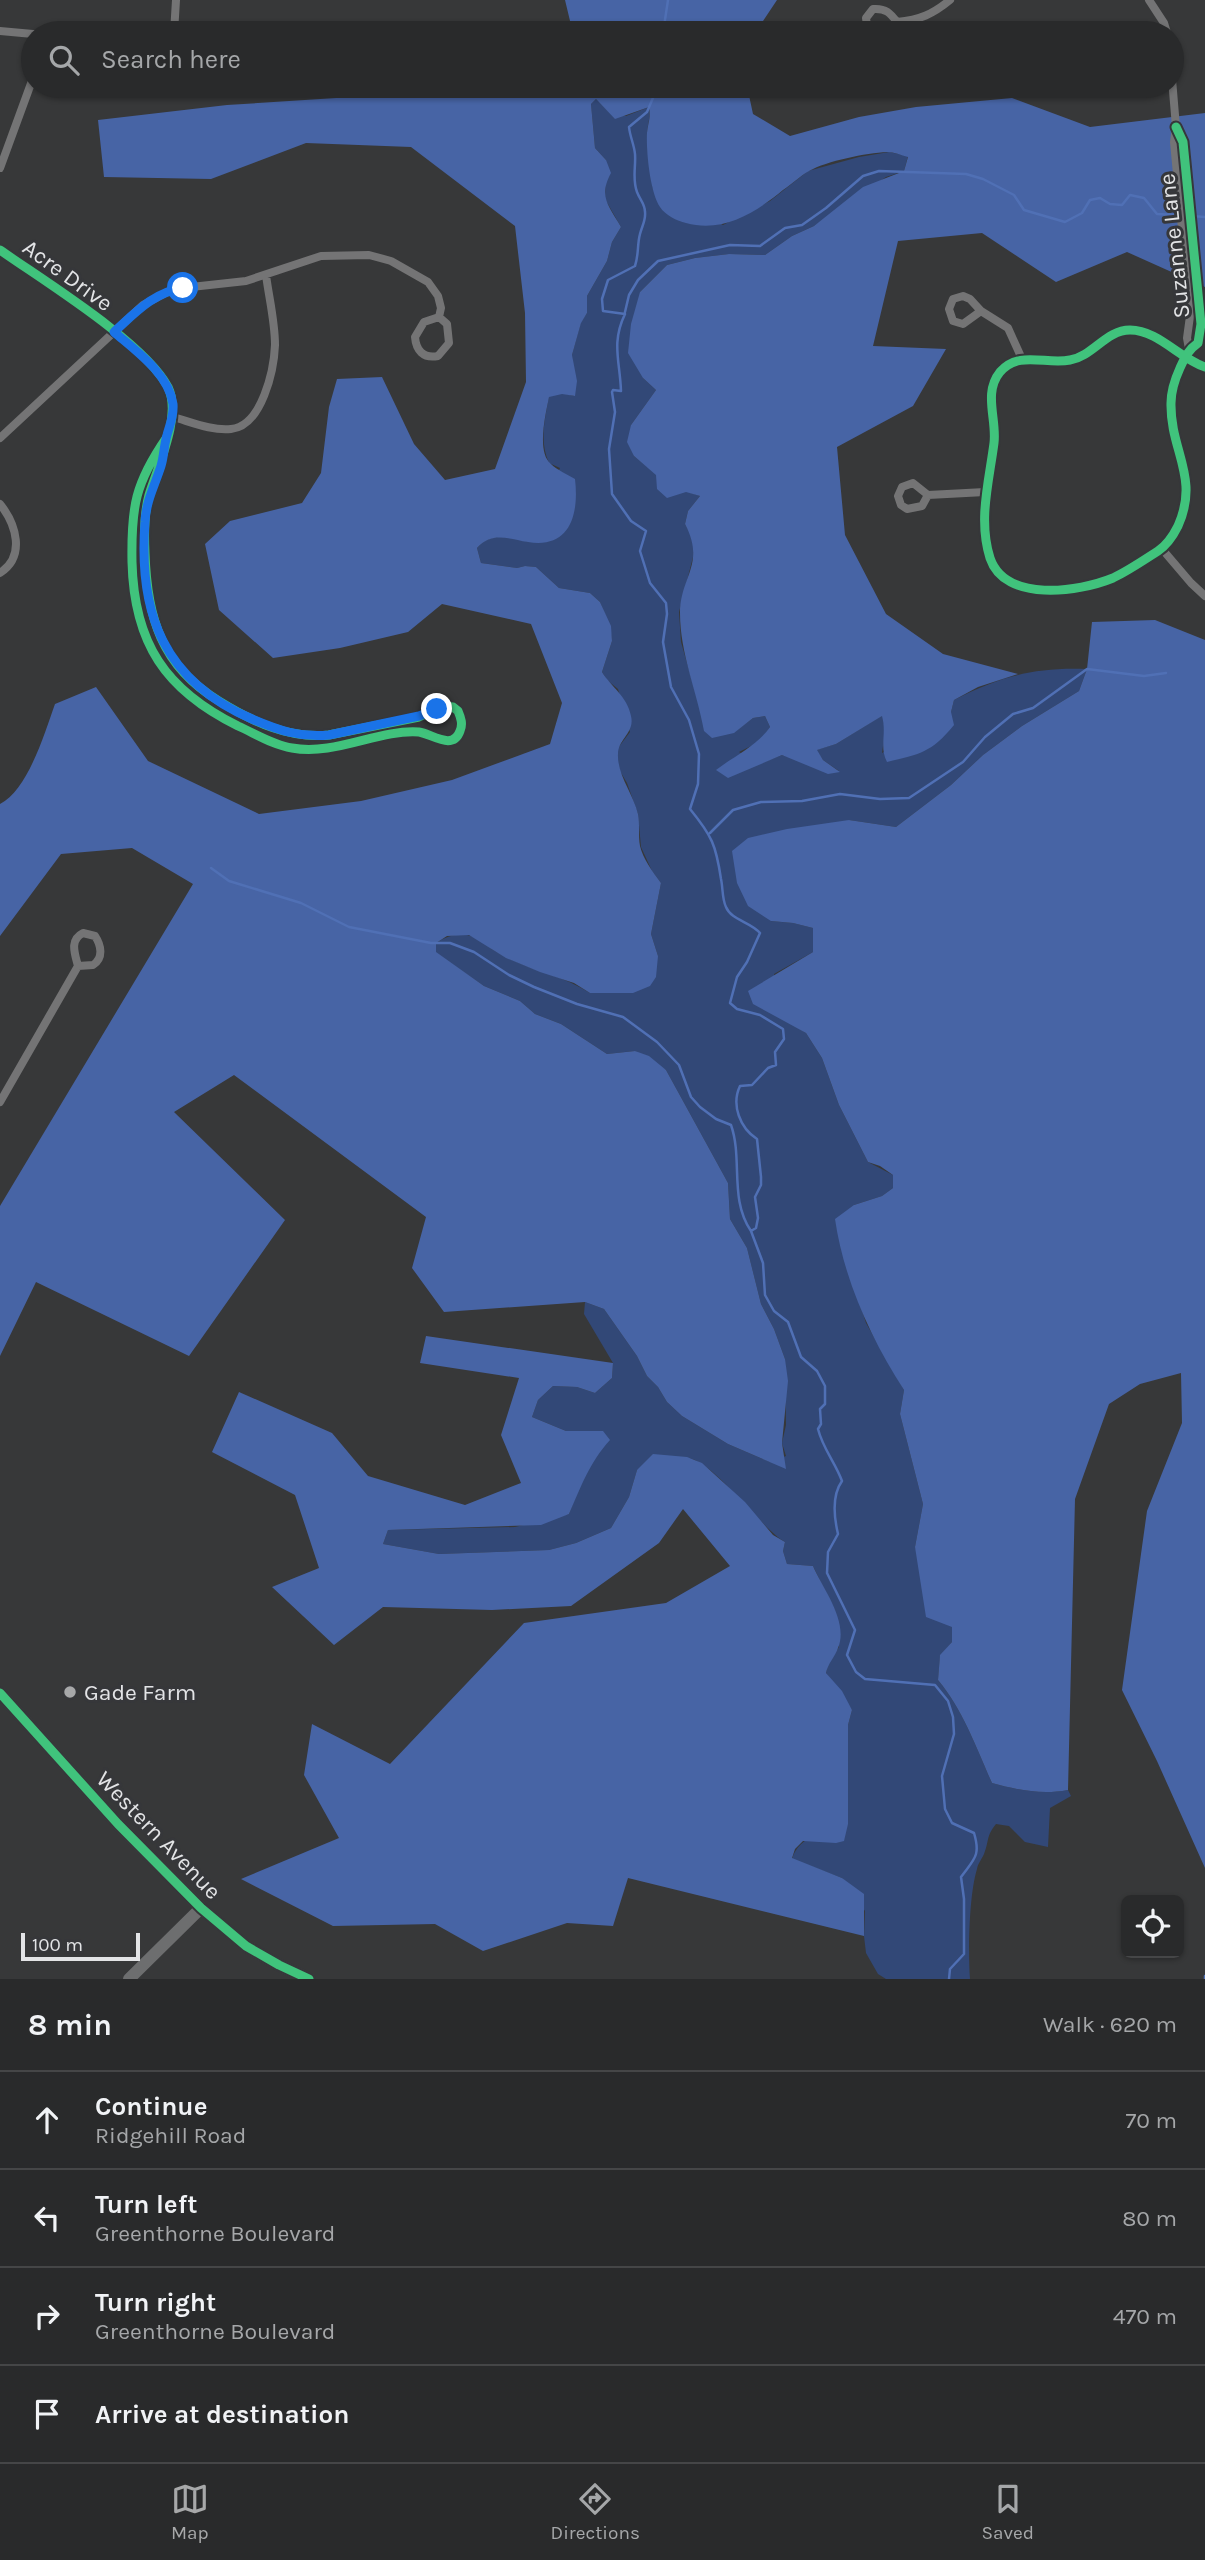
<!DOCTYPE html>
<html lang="en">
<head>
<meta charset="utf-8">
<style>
	:root { --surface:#292a2b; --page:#313233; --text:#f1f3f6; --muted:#a5a7a9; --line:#454647; --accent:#a7a8a9 }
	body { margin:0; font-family:Karla,sans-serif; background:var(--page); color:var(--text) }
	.controls { position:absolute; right:21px; bottom:21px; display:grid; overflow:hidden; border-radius:10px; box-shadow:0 2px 5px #0004 }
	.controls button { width:63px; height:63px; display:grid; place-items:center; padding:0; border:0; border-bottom:2px solid var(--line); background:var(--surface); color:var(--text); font:35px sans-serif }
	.scale { position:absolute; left:21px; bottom:18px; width:119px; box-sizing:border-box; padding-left:7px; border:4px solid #e3e4e6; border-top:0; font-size:19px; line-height:24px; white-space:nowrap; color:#e3e4e6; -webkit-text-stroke:5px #36373a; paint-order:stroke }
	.stop { position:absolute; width:21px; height:21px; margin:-16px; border:5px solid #1a73e8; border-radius:50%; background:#fff }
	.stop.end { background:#1a73e8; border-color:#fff; box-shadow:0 2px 7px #0008 }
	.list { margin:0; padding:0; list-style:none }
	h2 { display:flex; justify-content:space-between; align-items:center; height:91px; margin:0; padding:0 28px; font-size:30px }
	h2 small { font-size:23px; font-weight:400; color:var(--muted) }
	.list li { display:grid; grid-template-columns:46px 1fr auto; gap:21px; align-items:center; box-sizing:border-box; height:98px; padding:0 28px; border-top:2px solid var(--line) }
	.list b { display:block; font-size:26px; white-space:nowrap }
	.list p { margin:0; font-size:23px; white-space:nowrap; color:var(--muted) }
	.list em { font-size:23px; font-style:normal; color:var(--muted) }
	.icon { flex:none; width:38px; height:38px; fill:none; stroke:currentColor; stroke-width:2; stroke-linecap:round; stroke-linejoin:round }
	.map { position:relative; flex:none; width:1205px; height:1979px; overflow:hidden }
	.search { position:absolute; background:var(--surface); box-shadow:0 2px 5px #0004; left:21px; right:21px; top:21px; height:77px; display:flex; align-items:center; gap:18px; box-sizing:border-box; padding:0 24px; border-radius:38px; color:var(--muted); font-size:26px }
	.sheet { height:483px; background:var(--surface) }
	nav { display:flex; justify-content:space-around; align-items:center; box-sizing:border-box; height:98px; border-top:2px solid var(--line); background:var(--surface); font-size:19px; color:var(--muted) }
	nav a { display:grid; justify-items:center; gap:4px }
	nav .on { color:var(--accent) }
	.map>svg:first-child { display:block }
	.green { fill:#324877 }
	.forest { fill:#4764a5 }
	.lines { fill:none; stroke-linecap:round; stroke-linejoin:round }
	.stream { stroke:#5070b5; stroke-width:2.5 }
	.street { stroke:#747475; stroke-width:8 }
	.secondary { stroke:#6d6e6f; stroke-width:12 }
	.primary { stroke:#747576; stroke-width:12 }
	.cycleway-casing { stroke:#36373a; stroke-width:13 }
	.cycleway { stroke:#40c37c; stroke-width:9 }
	.route { stroke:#1a73e8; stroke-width:9 }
	.poi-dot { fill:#a7a8a9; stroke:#36373a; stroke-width:2.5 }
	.labels { text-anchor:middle; stroke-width:6; stroke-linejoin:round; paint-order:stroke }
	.street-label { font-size:23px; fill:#e3e4e6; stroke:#36373a }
	.poi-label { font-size:23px; fill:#e3e4e6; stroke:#36373a; text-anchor:start }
</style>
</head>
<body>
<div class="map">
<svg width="1205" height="1979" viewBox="0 0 1205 1979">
	<rect width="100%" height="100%" fill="#373839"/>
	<path class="green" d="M 596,99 L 608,111 L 626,116 L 649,107 C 651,118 647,125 647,136 C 647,154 651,172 653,189 L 723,225 L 770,201 L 808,171 L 859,157 L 889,152 L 908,156 L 904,171 L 886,177 L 814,226 L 792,236 L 765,255 L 729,254 L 695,258 L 667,265 L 640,292 L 643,378 L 656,390 L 631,425 L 634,456 C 654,473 674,488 700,496 L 688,511 L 685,524 L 694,541 L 693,557 L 679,612 L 681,642 L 699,705 L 733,733 L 753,718 L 765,716 L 770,727 L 761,741 L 739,752 L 759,764 L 782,755 L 839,771 L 823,760 L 816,750 L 836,744 L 883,715 L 885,733 L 882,753 L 951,712 L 954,700 C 1001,676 1035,667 1087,669 L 1079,691 L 1022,726 L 983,755 L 951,785 L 896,827 L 849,820 L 771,921 L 793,923 L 813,928 L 813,952 L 774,974 L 786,1020 L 806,1033 L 822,1058 L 839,1105 L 868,1162 L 893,1175 L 893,1188 L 882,1196 L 854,1205 L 855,1288 L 866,1323 L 904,1390 L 900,1414 L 923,1504 L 915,1547 L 952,1626 L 952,1642 L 940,1656 L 938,1680 C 963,1710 976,1747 992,1783 C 1018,1790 1041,1795 1068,1790 L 1071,1796 L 1050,1808 L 1048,1847 L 1025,1842 L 1009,1826 L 996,1824 C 986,1836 989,1842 984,1854 C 982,1859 978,1863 977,1869 C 969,1895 968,1951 970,1979 L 886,1979 L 878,1974 L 866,1953 L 864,1936 L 865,1911 L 842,1878 L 792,1859 C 799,1835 827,1832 848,1824 L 848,1725 L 852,1710 L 826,1673 L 828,1664 L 839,1647 L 835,1611 L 813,1566 L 787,1564 L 783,1551 L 785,1542 C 760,1528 711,1457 686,1458 C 670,1458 652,1466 637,1470 L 629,1497 L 611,1528 L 576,1543 L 549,1550 L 439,1554 L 383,1544 L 388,1530 L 515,1527 L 569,1514 L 582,1480 L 596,1456 L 603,1431 L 566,1431 L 532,1417 L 538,1400 L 553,1386 L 577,1387 L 595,1393 L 612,1378 L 613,1363 L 584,1314 L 585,1302 L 604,1309 L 637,1356 L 647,1376 L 658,1387 L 667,1402 L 682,1416 L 728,1444 L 770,1462 L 786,1456 L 782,1443 L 786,1425 L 785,1359 L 774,1329 L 761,1304 L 747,1248 L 730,1219 L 728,1183 L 666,1070 L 635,1051 L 607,1054 L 561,1024 L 535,1014 L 520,1001 L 484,986 L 436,953 L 436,943 C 445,937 455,933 467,935 C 476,936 487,946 495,951 C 525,970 561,974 590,993 L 658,956 L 651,934 L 661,883 L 652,871 L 641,847 L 638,814 L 627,783 L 617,766 L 618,748 L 630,732 L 618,689 L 607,680 L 602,672 L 612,641 L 610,626 L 600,602 L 590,593 L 559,588 L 536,567 L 525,566 L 517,568 L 481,563 L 477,548 C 490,532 511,536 528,542 L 560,468 L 549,463 C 539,441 545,419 549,396 L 562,393 L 574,396 L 572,355 L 581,322 L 587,313 L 587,296 L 607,261 L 612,242 L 621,227 L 605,199 L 606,160 L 595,148 L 591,104 Z"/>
	<path class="forest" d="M 565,0 L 777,0 L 755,33 L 560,33 L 571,25 Z
		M 337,86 L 747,86 L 753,114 L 790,136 L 859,117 L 916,107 L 1012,98 L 1090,127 L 1205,113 L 1205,287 L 1127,252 L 1056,282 L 982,233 L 898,241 L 873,346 L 946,349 L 913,406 L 837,447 L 845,535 L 886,614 L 943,654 L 1018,674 L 978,687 L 954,700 L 951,712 L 954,725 C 931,753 920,754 887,762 C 879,747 887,734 882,716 L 836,744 L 817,750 L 823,760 L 840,772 L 828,774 L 782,755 L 728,778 L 716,770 C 734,756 757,746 770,727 L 765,716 L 753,718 L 734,733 L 712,738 L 704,731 C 697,691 680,654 680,613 C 680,577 706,564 685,524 L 688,511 L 700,496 L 686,492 L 667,498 L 657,489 L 656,475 L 634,456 L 627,442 L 631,425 L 656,390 L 643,378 L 628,353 L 631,324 L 640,292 L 667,265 L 695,258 L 729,254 L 765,255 L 792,236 L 814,226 L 863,187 L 904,171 L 908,157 C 901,155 894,152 887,152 C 866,153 827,161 809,171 C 800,176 792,184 783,190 C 755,213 723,233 686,223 C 677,221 665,215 660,207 C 650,192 646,151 647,133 C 648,123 651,118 649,107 L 615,119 L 596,99 L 591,104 L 595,148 L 606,160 L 611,173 C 598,197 609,206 621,227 L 612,242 L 607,261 L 587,296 L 587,313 L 581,323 L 572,355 L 577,381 L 575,396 L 562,394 L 549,397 C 546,413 536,452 551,464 C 557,470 567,474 575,479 C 579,513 571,549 528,542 C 509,539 492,531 477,548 L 481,563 L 517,568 L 525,566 L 536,567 L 559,588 L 590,593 L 600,602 L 611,626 L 612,641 L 602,672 C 612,688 627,696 631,716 C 635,733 618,739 618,754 C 617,775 633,793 638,814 C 640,824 638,835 640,846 C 643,859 653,872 661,883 L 651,934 L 658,956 L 656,977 L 650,986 L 633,993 L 590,993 L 574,983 L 540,972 L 506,958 L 469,935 L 447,936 L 436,943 L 436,952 L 484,986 L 520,1001 L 535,1014 L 561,1024 L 607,1054 L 635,1051 L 649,1056 L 666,1070 L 728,1183 L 730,1219 L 747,1248 L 761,1304 L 774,1329 L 785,1359 L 788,1381 L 782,1443 L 786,1469 L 728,1444 L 682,1416 L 667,1402 L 658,1387 L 647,1376 L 637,1356 L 604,1309 L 585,1302 L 444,1312 L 412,1268 L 426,1217 L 234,1075 L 174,1112 L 285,1220 L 189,1356 L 36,1282 L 0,1356 L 0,1206 L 193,884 L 132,848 L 61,854 L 0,936 L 0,804 C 28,790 45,732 55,704 L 96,687 L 148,761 L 259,814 L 361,801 L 452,780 L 550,744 L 562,703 L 531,624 L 442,604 L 408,632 L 340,648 L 273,658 L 219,610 L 205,544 L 230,521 L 302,503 L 321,473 L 329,407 L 337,379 L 382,377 L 414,444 L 445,480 L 495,469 L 526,382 L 525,313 L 515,226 L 411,147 L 306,143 L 211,179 L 104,177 L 98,120 L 227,105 L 336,98 Z
		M 1155,620 L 1205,640 L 1205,1868 L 1157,1761 L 1122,1690 L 1147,1511 L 1182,1423 L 1181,1373 L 1140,1384 L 1109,1404 L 1075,1499 L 1068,1790 C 1041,1795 1018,1790 992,1783 C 976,1747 963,1710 938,1680 L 940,1655 L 952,1642 L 952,1627 L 926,1617 L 915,1547 L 923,1504 L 900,1414 L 904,1390 C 871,1339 844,1280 835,1219 L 854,1205 L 882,1196 L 893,1188 L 893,1175 L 880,1166 L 868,1162 L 839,1105 L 822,1058 L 806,1033 L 753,1004 L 748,991 L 813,952 L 813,928 L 793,923 L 771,921 L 748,906 L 737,883 L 732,851 L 748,838 L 787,829 L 849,820 L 896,827 L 951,785 L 983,755 L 1022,726 L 1079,691 L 1087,669 L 1092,622 Z
		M 426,1336 L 613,1363 L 612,1378 L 595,1393 L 577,1387 L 553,1386 L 538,1400 L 532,1417 L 566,1431 L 603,1431 L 610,1440 C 589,1463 581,1487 569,1514 L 541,1525 L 388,1530 L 383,1544 L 439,1554 L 549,1550 L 576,1543 L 611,1528 L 629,1497 L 637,1470 L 653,1454 L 687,1457 L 702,1463 L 745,1502 L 773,1535 L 785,1542 L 783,1551 L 787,1564 L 813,1566 C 823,1589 849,1622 838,1648 C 835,1657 828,1663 826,1673 L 842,1691 L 852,1710 L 848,1725 L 848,1824 L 844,1841 L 836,1843 L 803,1841 L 795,1849 L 792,1858 L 842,1878 L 864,1894 L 864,1936 L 628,1878 L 613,1926 L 567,1923 L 483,1951 L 435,1924 L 333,1926 L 241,1879 L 339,1838 L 304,1775 L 312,1724 L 390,1764 L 524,1623 L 666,1603 L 730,1566 L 683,1509 L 659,1543 L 571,1606 L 492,1610 L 383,1607 L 334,1645 L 272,1587 L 319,1568 L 295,1495 L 212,1452 L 239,1392 L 332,1433 L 368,1476 L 465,1505 L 521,1483 L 501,1435 L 519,1378 L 420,1363 Z"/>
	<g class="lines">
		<path class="stream" d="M 663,33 L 668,0
			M 658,86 L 647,112 L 629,127 C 630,137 634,144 635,154 C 636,167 632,179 637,192 C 640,200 645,204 645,212 C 646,220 642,226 640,234 C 637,245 639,254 635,266 L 608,280 L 602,299 L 603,311 L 625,314 C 611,343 620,361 621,391 L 613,390 L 612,392 L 615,412 L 609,449 L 612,494 L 631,521 L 646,531 L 640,551 L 650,583 L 666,603 L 667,614 L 663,642 L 671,687 L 689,720 L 699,754 L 698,784 L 690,809 C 712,836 716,845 721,879 C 723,888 722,899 726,907 C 731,920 751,922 760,933 L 747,962 L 737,977 L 730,1003 L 737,1009 L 760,1015 L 783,1029 L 784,1039 L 775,1052 L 776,1065 L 768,1068 L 752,1085 L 740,1086 C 731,1105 740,1128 757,1139 L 761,1177 L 761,1185 L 755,1197 L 758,1218 L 756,1228 L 751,1231 L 763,1263 L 765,1295 L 774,1311 L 788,1322 L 801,1357 L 817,1371 L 825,1386 L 825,1404 L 820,1409 L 821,1424 L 818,1429 C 823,1449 835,1462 842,1481 C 832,1495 834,1517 838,1534 L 828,1552 L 827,1573 L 855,1630 L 847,1655 L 856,1672 L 865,1679 L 935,1685 L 948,1701 L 953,1717 L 954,1734 L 942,1776 L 945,1809 L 952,1823 L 974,1833 C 981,1856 974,1859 961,1877 L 964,1899 L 964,1954 L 950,1969 L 949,1979
			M 1191,216 L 1205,217
			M 625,312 L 629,295 L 638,280 L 658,261 L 730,245 L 760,246 L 785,228 L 802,225 L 826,208 L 863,176 L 879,171 L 966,174 L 983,179 L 1014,195 L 1024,210 L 1065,222 L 1082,213 L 1090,200 L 1100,198 L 1110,204 L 1122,205 L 1130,195 L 1144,198 L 1157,214 L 1177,215
			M 710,833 L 733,810 L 761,802 L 802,801 L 840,794 L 880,799 L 909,798 L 963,762 L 985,737 L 1013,714 L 1033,708 L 1087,669 L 1144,676 L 1166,673
			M 211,868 L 229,881 L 301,903 L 349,927 L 431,943 L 450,943 L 474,952 L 509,975 L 534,987 L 577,1004 L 623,1017 L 657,1042 L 679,1065 L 691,1097 L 700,1107 L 716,1119 L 731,1125 C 743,1159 729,1199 751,1231
			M 1205,1979 L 1205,1976"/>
		<path class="street" d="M 1149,0 L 1164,23 L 1167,33
			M 897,22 C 920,20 933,14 950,0
			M 0,31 L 33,34
			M 174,33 L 176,0
			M 868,33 L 866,18 L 873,9 C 886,8 890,13 897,22 L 889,33
			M 1172,79 L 1176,127 L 1174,142 L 1190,316 L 1187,338 L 1189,349
			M 1176,127 L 1183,142 L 1201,324 L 1198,343 C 1188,350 1185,357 1180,368 C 1175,379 1171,390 1171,403 C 1170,451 1200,477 1178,526 C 1173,536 1167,545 1158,551 C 1144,560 1128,571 1113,578 C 1079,592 1005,603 990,558 C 978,520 989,482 994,443 C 997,419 983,393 1000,372 C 1019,350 1046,365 1070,360 C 1093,356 1106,330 1130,330 C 1158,330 1180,359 1205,367
			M 0,168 L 33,78
			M 0,250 C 44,281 144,342 168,387 C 182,416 158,466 149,495 C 144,513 144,533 145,553 C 147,617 161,666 219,701 C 253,722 289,739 329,735 L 419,717 L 443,706 L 453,707 L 458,711 C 461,718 463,724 460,731 C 453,751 432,734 419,732 C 379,729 335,756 292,748 C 273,745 256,734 238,726 C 165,690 134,643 132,562 C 131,507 135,483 167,437
			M 963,296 L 970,299 L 981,311 L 963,324 L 953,321 L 949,309 L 953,299 Z
			M 981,311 L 1008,328 L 1022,359
			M 439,317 L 447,324 L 449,343 L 438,356 C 423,359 416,350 415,337 L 424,322 Z
			M 173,417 C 191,422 212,431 231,429 C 262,426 274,370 275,345 C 275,322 269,298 266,275
			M 0,438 L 143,305 L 173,289 L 246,281 L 321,256 L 369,255 L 391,261 L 428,282 L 438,296 L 441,308 L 439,317
			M 913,483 L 928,495 L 922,506 L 907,509 L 901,505 L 898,496 L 902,487 Z
			M 928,495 L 985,492
			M 0,504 C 16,524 26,556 0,573
			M 1162,549 L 1191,583 L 1205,596
			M 83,933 L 95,936 C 101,945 104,958 93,965 L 78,966 C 75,954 69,940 83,933 Z
			M 0,1102 L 78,966"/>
		<path class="secondary" d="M 129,1979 L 201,1908"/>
		<path class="primary" d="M 0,1693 L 118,1824 L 201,1908 L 246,1946 L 279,1965 L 309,1979"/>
		<defs>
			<path id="cycleway" d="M 1176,127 L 1183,142 L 1201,324 L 1198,343 C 1188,350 1185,357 1180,368 C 1175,379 1171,390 1171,403 C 1170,451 1200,477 1178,526 C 1173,536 1167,545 1158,551 C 1144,560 1128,571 1113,578 C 1079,592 1005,603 990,558 C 978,520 989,482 994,443 C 997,419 983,393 1000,372 C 1019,350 1046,365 1070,360 C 1093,356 1106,330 1130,330 C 1158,330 1180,359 1205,367
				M 0,250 C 44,281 144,342 168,387 C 182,416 158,466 149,495 C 144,513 144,533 145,553 C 147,617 161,666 219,701 C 253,722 289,739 329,735 L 419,717 L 443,706 L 453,707 L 458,711 C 461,718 463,724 460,731 C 453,751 432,734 419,732 C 379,729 335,756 292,748 C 273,745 256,734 238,726 C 165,690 134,643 132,562 C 131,507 135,483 167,437
				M 0,1693 L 118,1824 L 201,1908 L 246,1946 L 279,1965 L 309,1979"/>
		</defs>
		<use href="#cycleway" class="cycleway-casing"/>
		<use href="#cycleway" class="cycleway"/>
	</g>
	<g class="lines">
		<path class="route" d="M 183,288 C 154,292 135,313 114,332 C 135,350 169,374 173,404 C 174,416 170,424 167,435 C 164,445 164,456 161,466 C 155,485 146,501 145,522 C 138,614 164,681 252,719 C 278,730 300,738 329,735 L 419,716 L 437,709"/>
	</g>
	<circle class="poi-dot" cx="70" cy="1692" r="7"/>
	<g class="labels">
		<g class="street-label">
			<text transform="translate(1174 246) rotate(-96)" y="8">Suzanne Lane</text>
			<text transform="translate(68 275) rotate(36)" y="8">Acre Drive</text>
			<text transform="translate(159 1835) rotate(46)" y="8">Western Avenue</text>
		</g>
		<g class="poi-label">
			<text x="84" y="1700">Gade Farm</text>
		</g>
	</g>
</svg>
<div class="controls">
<button><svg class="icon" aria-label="locate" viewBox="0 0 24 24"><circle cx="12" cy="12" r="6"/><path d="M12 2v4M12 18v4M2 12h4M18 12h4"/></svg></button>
</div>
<div class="scale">100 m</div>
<div class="stop" style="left:183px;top:288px"></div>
<div class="stop end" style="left:437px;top:709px"></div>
<div class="search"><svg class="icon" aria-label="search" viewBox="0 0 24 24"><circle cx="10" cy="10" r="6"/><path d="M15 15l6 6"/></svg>Search here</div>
</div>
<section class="sheet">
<h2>8 min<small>Walk · 620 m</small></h2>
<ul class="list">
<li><svg class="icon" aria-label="ahead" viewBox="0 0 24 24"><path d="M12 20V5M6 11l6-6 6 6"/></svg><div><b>Continue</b><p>Ridgehill Road</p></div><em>70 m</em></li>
<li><svg class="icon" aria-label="left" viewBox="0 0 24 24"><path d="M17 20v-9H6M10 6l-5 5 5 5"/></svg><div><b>Turn left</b><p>Greenthorne Boulevard</p></div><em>80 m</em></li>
<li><svg class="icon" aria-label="right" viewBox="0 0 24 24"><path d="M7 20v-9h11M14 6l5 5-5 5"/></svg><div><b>Turn right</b><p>Greenthorne Boulevard</p></div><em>470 m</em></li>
<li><svg class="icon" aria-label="arrive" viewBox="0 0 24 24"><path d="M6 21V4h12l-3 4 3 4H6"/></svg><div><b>Arrive at destination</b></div></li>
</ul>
</section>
<nav>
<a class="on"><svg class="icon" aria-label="map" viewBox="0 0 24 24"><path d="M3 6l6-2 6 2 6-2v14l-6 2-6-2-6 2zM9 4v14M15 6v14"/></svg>Map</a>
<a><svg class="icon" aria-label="directions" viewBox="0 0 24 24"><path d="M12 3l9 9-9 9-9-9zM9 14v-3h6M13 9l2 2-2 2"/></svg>Directions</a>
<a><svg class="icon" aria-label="saved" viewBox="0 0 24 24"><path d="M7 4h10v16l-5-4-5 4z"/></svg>Saved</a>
</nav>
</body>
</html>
